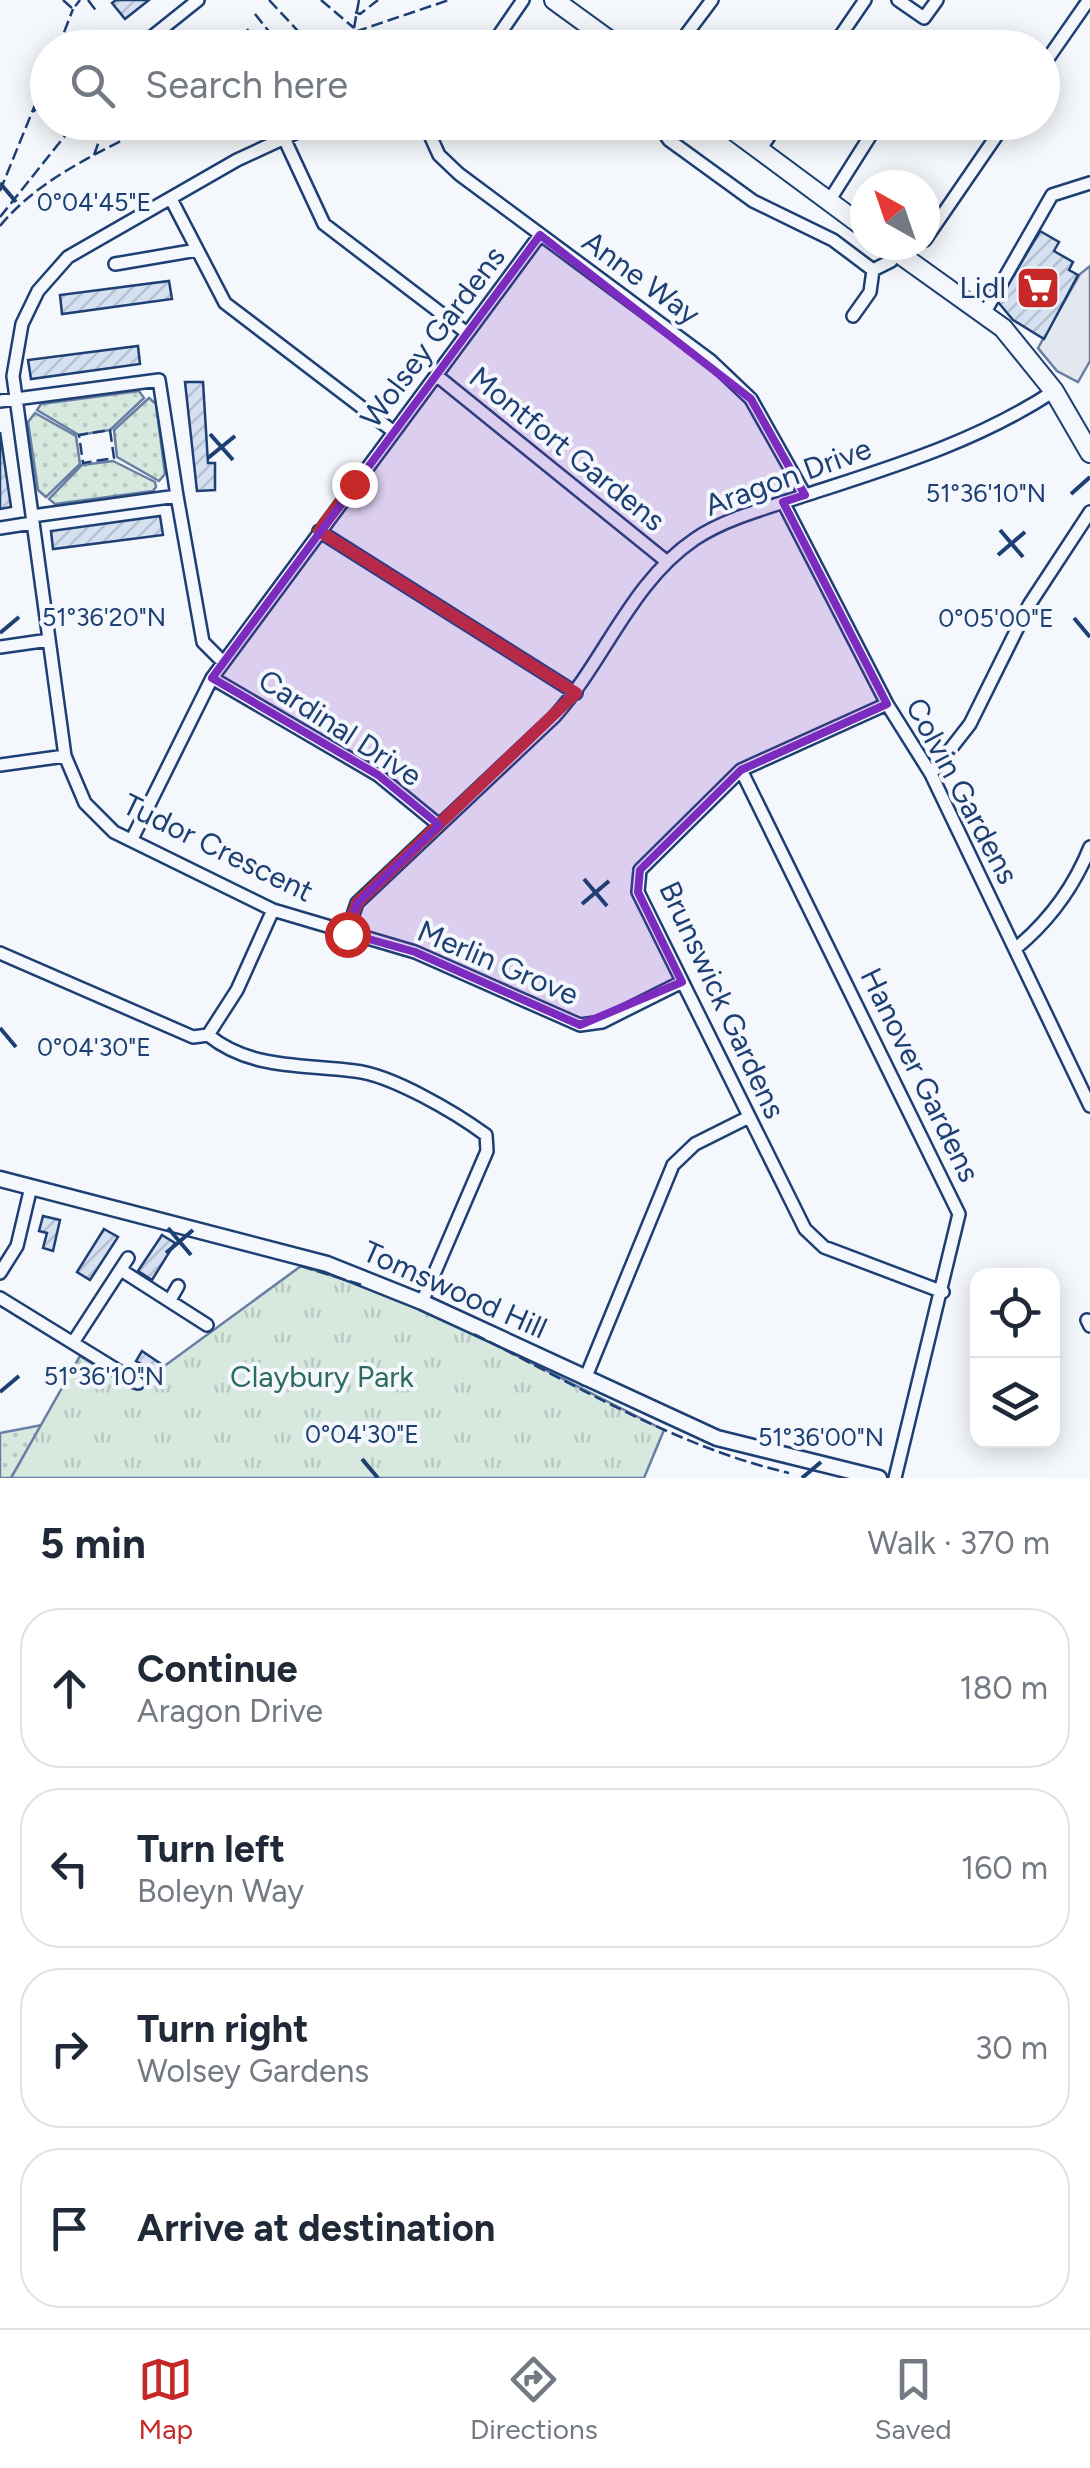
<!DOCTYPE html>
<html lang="en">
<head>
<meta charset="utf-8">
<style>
	:root { --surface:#fff; --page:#f6f6f7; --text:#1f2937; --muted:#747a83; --line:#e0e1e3; --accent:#c62828 }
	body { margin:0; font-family:Figtree,sans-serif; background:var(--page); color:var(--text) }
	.controls { position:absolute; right:30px; bottom:30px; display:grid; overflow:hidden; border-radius:20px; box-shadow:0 5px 25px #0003 }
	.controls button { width:90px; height:90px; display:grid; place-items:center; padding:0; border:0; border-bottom:2px solid var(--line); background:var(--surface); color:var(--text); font:50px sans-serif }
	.compass { position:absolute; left:850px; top:170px; width:90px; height:90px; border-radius:50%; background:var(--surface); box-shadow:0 5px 25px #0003; rotate:320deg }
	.stop { position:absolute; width:30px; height:30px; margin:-22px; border:8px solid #c62828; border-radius:50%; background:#fff }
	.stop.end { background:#c62828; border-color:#fff; box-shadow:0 2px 10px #0008 }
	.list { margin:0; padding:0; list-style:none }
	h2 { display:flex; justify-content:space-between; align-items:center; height:130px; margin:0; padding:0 40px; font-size:42px }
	h2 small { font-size:32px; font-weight:400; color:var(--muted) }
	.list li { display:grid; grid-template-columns:65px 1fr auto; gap:30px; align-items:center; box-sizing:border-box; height:160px; margin:0 20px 20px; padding:0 20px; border:2px solid var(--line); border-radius:40px }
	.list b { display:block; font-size:38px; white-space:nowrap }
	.list p { margin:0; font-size:32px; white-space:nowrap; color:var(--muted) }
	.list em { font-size:32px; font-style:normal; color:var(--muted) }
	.icon { flex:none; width:55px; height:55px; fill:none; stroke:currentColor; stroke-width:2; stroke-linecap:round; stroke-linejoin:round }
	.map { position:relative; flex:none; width:1090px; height:1478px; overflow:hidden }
	.search { position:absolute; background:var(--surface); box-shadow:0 5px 25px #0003; left:30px; right:30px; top:30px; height:110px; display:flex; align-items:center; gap:25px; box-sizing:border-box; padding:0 35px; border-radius:55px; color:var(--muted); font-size:38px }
	.sheet { height:850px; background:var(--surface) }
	nav { display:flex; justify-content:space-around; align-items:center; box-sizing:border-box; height:140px; border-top:2px solid var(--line); background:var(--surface); font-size:28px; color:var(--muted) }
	nav a { display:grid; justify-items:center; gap:5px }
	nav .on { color:var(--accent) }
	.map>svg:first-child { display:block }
	.grass { fill:url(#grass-dots); stroke:#687fa3; stroke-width:2.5 }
	.park { fill:url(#park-tufts); stroke:#687fa3; stroke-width:2.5 }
	.parking { fill:#e3e8f0; stroke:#687fa3; stroke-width:2.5 }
	.building { fill:url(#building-hatch); stroke:#1d3f73; stroke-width:2.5 }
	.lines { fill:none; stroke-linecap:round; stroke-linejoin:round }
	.minor-casing { stroke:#1d3f73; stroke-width:16 }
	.tertiary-casing { stroke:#1d3f73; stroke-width:19 }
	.primary-casing { stroke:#1d3f73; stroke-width:22 }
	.minor { stroke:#f4f7fb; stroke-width:11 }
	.tertiary { stroke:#f4f7fb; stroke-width:14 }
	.primary { stroke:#f4f7fb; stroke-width:18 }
	.fence { stroke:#1d3f73; stroke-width:2.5; stroke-dasharray:12 5; stroke-linecap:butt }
	.route { stroke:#c62828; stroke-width:12 }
	.marked { fill:#7b2cbf; fill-opacity:0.2; stroke:#7b2cbf; stroke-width:8; stroke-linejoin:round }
	.ticks { fill:none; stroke:#1d3f73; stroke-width:4 }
	.labels { text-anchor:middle; stroke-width:8; stroke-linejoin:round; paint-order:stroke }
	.street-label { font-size:30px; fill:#1d3f73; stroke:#f4f7fb }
	.poi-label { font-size:30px; fill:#1d3f73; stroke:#f4f7fb; text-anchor:end }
	.park-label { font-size:30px; fill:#2c6c60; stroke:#f4f7fb }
	.ticks-label { font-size:25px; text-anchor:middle; fill:#1d3f73; stroke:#f4f7fb; stroke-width:8; stroke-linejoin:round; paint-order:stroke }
</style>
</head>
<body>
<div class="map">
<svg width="1090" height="1478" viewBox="0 0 1090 1478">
	<defs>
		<pattern id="grass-dots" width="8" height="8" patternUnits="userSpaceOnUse" patternTransform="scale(2.5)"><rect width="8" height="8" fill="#d7e8df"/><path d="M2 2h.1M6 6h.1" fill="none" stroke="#b8c8c3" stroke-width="1.8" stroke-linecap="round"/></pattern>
		<pattern id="park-tufts" width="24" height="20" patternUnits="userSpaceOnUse" patternTransform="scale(2.5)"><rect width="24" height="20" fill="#d7e8df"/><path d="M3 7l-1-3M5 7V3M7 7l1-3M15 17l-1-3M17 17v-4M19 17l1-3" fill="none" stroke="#b8c8c3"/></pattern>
		<pattern id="building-hatch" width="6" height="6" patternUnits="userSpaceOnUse" patternTransform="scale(2.5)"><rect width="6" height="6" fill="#d5e0f0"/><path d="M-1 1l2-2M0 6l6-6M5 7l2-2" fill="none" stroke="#b6c1d1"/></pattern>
	</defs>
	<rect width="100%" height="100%" fill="#f4f7fb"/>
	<path class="grass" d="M 139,391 L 144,398 L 110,430 L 79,435 L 37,410 L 41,404 Z
		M 149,398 L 156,404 L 165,474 L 159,481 L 117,457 L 114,430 Z
		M 35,413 L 76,436 L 80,464 L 46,497 L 38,490 L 28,422 Z
		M 113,461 L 155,482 L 156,487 L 153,491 L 55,504 L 49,499 L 82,465 Z
		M 42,1425 L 11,1478 L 0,1478 L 0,1433 Z"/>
	<path class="park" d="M 301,1266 L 403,1298 L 664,1430 L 644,1478 L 11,1478 L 80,1356 L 133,1389 Z"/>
	<path class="parking" d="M 1090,266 L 1090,361 L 1078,382 L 1057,371 L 1038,348 L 1080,274 Z"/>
	<path class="building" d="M 116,0 L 149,0 L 125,19 L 112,3 Z
		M 1040,231 L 1059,242 L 1054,251 L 1073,262 L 1069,270 L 1078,275 L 1044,339 L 1013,320 L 998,302 Z
		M 169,281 L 172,299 L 62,314 L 60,295 Z
		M 138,346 L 140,364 L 31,379 L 28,360 Z
		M 185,382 L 203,382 L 208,463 L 215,463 L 215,490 L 197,491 Z
		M 0,432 L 11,507 L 0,509 Z
		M 160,516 L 163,535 L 53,549 L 51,531 Z
		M 43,1216 L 60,1220 L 53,1251 L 43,1248 L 47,1233 L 39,1231 Z
		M 104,1229 L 118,1237 L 90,1280 L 77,1272 Z
		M 162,1235 L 175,1243 L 152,1280 L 138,1271 Z
		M 142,1351 L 161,1364 L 157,1371 L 151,1367 L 147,1373 L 139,1368 L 141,1364 L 136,1361 Z"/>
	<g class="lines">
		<defs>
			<path id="minor" d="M 898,0 L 924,18 L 937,0
				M 138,48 L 198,0
				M 490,48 L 523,0
				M 676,48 L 712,0
				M 832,48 L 865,0
				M 1042,67 L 1088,1
				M 319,122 L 237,160 L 68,257 L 38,291 L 22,324 L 13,376 L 65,756 L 85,803 L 114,832 L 273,910 L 415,952 L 580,1025 L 602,1022 L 682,982
				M 424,122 L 439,155 L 459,174 L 711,361 L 751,399 L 805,495
				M 657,122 L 669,140 L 753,201 L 833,240 L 873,270
				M 283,136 L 324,224 L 467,333
				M 759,151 L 779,122
				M 171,199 L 225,303 L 394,432
				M 829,201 L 879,122
				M 925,240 L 1006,122
				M 115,264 L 197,250
				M 985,312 L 1052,195 L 1090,183
				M 853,316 L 870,292 L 873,270 L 891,261 L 896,252
				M 436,375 L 666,561
				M 0,401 L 159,380 L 177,496 L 32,516
				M 177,496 L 203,642 L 223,662
				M 783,502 L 887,704 L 931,774 L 1090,1106
				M 0,528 L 32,523
				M 319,531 L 576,693
				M 0,647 L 49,640
				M 212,678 L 378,775 L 439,825
				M 887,704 L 741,770 L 640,870 L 638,892 L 805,1229 L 824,1247 L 943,1292
				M 0,765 L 65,756
				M 741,770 L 959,1214 L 895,1478
				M 931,774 L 970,724 L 1029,605 L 1090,512
				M 132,839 L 212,678 L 540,235
				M 347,933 L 357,903 L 554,717 C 605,661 630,583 695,539 C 726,518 773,506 809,494 C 895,466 978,441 1054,391
				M 1015,949 C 1048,922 1074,887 1090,847
				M 0,953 L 193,1037 L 208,1035 L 237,990 L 273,910
				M 208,1035 C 251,1070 304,1064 355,1071 C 392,1075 456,1113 486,1135 L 487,1151 L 422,1302
				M 121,1270 L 207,1325
				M 0,1273 L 17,1246 L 31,1187
				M 0,1298 L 138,1383
				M 170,1300 L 178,1286
				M 1087,1320 L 1090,1326
				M 74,1341 L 128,1258
				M 585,1379 L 673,1165 L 695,1144 L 749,1117"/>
			<path id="tertiary" d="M 0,1179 L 327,1264 L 422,1302 L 717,1438 L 879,1478"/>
			<path id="primary" d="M 554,0 L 620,48
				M 722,122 L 865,228
				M 887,245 L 1003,328 L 1054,391 L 1090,453"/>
		</defs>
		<use href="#minor" class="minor-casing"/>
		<use href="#tertiary" class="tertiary-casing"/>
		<use href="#primary" class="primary-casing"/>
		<use href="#minor" class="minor"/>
		<use href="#tertiary" class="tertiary"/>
		<use href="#primary" class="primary"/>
		<path class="fence" d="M 63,0 L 73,9 L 80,0
			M 88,0 L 97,12
			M 269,0 L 312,46
			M 321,0 L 354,28
			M 355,12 L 360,14 L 378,0
			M 255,14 L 282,48
			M 354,28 L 359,0
			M 247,29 L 261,48
			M 228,34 L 239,48
			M 216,46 L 217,48
			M 58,48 L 73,9
			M 307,48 L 449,0
			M 32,112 L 48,103
			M 94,155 L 106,122
			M 0,191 L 48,73
			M 0,217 L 76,122
			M 0,226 C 40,177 103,151 158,122
			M 110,430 L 114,458 L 83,463 L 79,435 Z
			M 301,1266 L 365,1286
			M 474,1334 C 576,1385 677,1447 789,1473"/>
	</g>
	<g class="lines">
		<path class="route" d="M 347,934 L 357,903 L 576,693 L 319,531 L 354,484"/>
	</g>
	<path class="marked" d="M 540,235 L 751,399 L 805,495 L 783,502 L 887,704 L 741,770 L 640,870 L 638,892 L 682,982 L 580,1025 L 415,952 L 347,933 L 357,903 L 439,825 L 378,775 L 212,678 Z"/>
	<path class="ticks" d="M 0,183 L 16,202M 210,434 L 233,460M 208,458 L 235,436M 1071,494 L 1090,477M 1000,530 L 1023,557M 998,555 L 1025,532M 1074,618 L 1090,637M 0,633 L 19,617M 584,879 L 607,906M 582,904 L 609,881M 0,1028 L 16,1047M 168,1228 L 191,1255M 166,1253 L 193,1230M 0,1392 L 19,1376M 362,1459 L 378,1478M 802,1478 L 821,1462"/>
	<defs>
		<symbol id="supermarket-square" viewBox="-11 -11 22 22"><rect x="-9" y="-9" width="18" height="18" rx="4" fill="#c62828" stroke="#f4f7fb"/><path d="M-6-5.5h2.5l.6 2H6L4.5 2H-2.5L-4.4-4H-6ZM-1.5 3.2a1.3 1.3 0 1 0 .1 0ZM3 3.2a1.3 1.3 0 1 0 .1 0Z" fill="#fff"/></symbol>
	</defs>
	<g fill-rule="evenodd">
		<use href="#supermarket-square" x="1013" y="263" width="50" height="50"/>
	</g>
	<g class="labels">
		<g class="street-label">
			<text transform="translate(641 278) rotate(36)" y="10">Anne Way</text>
			<text transform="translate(433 337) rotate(-53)" y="10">Wolsey Gardens</text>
			<text transform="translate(567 449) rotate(39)" y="10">Montfort Gardens</text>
			<text transform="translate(788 477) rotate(-20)" y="10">Aragon Drive</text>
			<text transform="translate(340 728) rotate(33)" y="10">Cardinal Drive</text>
			<text transform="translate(962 791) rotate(62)" y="10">Colvin Gardens</text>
			<text transform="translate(218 848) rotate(26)" y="10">Tudor Crescent</text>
			<text transform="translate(498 963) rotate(23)" y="10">Merlin Grove</text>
			<text transform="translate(722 1000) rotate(65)" y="10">Brunswick Gardens</text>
			<text transform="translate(920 1075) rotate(64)" y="10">Hanover Gardens</text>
			<text transform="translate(455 1290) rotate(24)" y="10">Tomswood Hill</text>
		</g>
		<g class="poi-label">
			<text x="1006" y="298">Lidl</text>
		</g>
		<g class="park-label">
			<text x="322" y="1387">Claybury Park</text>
		</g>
	</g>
	<g class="ticks-label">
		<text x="94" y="211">0°04'45"E</text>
		<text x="986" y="502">51°36'10"N</text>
		<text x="104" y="626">51°36'20"N</text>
		<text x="996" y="627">0°05'00"E</text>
		<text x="94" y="1056">0°04'30"E</text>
		<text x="104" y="1385">51°36'10"N</text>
		<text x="362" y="1443">0°04'30"E</text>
		<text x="821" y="1446">51°36'00"N</text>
	</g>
</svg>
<div class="controls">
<button><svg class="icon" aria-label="locate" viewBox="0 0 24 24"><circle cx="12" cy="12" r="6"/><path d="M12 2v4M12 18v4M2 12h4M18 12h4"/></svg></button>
<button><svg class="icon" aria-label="layers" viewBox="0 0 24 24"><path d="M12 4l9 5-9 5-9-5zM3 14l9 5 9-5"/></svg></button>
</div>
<svg class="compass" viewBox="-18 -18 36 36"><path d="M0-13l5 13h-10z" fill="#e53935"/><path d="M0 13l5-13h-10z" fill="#747a83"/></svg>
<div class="stop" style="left:347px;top:934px"></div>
<div class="stop end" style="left:354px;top:484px"></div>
<div class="search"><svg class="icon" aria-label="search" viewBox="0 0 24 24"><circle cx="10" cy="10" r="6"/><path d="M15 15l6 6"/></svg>Search here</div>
</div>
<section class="sheet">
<h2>5 min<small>Walk · 370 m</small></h2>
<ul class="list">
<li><svg class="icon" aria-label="ahead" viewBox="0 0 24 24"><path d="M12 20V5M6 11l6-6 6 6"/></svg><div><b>Continue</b><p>Aragon Drive</p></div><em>180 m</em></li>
<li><svg class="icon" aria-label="left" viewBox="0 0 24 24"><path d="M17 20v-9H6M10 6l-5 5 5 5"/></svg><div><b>Turn left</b><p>Boleyn Way</p></div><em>160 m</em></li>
<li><svg class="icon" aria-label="right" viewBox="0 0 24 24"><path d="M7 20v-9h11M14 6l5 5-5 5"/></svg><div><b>Turn right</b><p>Wolsey Gardens</p></div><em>30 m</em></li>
<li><svg class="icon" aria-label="arrive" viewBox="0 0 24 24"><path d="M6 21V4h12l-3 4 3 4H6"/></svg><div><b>Arrive at destination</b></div></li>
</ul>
</section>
<nav>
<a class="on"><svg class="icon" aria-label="map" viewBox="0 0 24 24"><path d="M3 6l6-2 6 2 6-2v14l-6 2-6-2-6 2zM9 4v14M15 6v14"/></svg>Map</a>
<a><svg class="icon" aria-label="directions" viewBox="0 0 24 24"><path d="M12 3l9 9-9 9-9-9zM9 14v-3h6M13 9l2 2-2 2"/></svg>Directions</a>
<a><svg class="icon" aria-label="saved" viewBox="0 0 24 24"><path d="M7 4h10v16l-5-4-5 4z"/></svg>Saved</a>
</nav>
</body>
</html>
